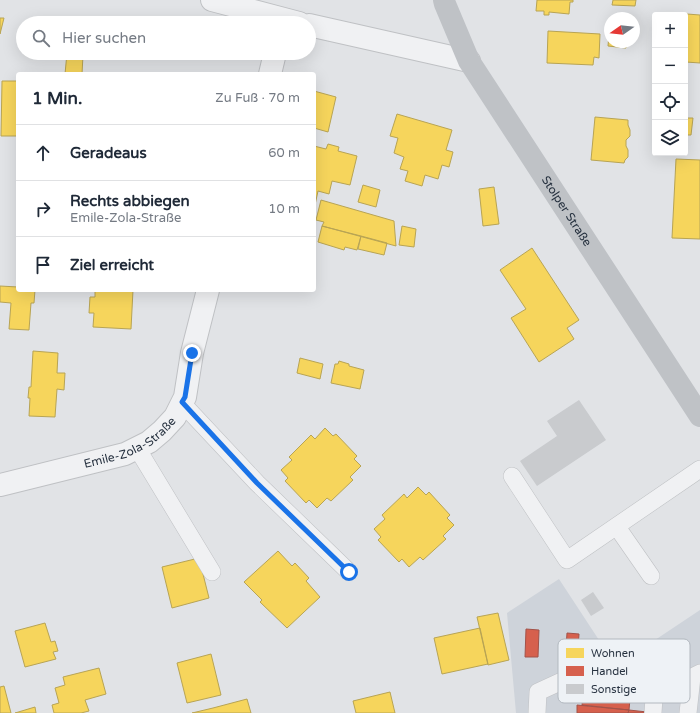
<!DOCTYPE html>
<html lang="de">
<head>
<meta charset="utf-8">
<style>
	:root { --surface:#fff; --page:#f2f2f3; --text:#1f2937; --muted:#747a83; --line:#e0e1e3 }
	body { margin:0; font-family:"Varela Round",sans-serif; background:var(--page); color:var(--text) }
	.controls { position:absolute; right:12px; top:12px; display:grid; overflow:hidden; border-radius:4px; box-shadow:0 4px 16px #0002 }
	.controls button { width:36px; height:36px; display:grid; place-items:center; padding:0; border:0; border-bottom:1px solid var(--line); background:var(--surface); color:var(--text); font:20px sans-serif }
	.compass { position:absolute; left:604px; top:12px; width:36px; height:36px; border-radius:50%; background:var(--surface); box-shadow:0 4px 16px #0002; rotate:256deg }
	.stop { position:absolute; width:12px; height:12px; margin:-9px; border:3px solid #1a73e8; border-radius:50%; background:#fff }
	.stop.end { background:#1a73e8; border-color:#fff; box-shadow:0 1px 4px #0008 }
	.list { margin:0; padding:0; list-style:none }
	h2 { display:flex; justify-content:space-between; align-items:center; height:52px; margin:0; padding:0 16px; font-size:17px }
	h2 small { font-size:13px; font-weight:400; color:var(--muted) }
	.list li { display:grid; grid-template-columns:26px 1fr auto; gap:12px; align-items:center; box-sizing:border-box; height:56px; padding:0 16px; border-top:1px solid var(--line) }
	.list b { display:block; font-size:15px; white-space:nowrap }
	.list p { margin:0; font-size:13px; white-space:nowrap; color:var(--muted) }
	.list em { font-size:13px; font-style:normal; color:var(--muted) }
	.icon { flex:none; width:22px; height:22px; fill:none; stroke:currentColor; stroke-width:2; stroke-linecap:round; stroke-linejoin:round }
	.map { position:relative; flex:none; width:700px; height:713px; overflow:hidden }
	.search { position:absolute; background:var(--surface); box-shadow:0 4px 16px #0002; left:16px; top:16px; width:300px; height:44px; display:flex; align-items:center; gap:10px; box-sizing:border-box; padding:0 14px; border-radius:22px; color:var(--muted); font-size:15px }
	.panel { position:absolute; background:var(--surface); box-shadow:0 4px 16px #0002; left:16px; top:72px; width:300px; height:220px; border-radius:4px }
	.map>svg:first-child { display:block }
	.built { fill:#ced3da }
	.homes { fill:#f6d55c; stroke:#b8a454 }
	.shops { fill:#d6604d; stroke:#a25249 }
	.building { fill:#c9cbce }
	.lines { fill:none; stroke-linecap:round; stroke-linejoin:round }
	.service-casing { stroke:#bfc1c4; stroke-width:18 }
	.minor-casing { stroke:#bfc1c4; stroke-width:24 }
	.service { stroke:#f0f1f3; stroke-width:17 }
	.minor { stroke:#f0f1f3; stroke-width:22 }
	.secondary { stroke:#bfc2c6; stroke-width:22 }
	.route { stroke:#1a73e8; stroke-width:5 }
	.labels { text-anchor:middle; stroke-width:4; stroke-linejoin:round; paint-order:stroke }
	.street-label { font-size:12px; fill:#273240; stroke:#eef2f6 }
	.key { fill:#eef2f6; stroke:#b2b8bf; stroke-width:1 }
	.key-label { font-size:11px; fill:#273240 }
</style>
</head>
<body>
<div class="map">
<svg width="700" height="713" viewBox="0 0 700 713">
	<rect width="100%" height="100%" fill="#e1e3e6"/>
	<path class="built" d="M 559,579 L 616,666 L 700,610 L 700,713 L 516,713 L 507,613 Z"/>
	<path class="homes" d="M 537,0 L 573,0 L 573,2 L 570,2 L 569,14 L 549,12 L 549,15 L 544,15 L 544,11 L 536,11 Z
		M 613,0 L 636,0 L 635,6 L 612,5 Z
		M 687,14 L 700,15 L 700,63 L 686,62 L 686,66 L 685,41 Z
		M 0,18 L 4,18 L 0,34 Z
		M 610,23 L 610,42 L 627,42 L 626,48 L 608,46 Z
		M 548,31 L 600,34 L 599,58 L 594,57 L 593,65 L 547,63 Z
		M 67,53 L 83,55 L 82,74 L 65,74 Z
		M 2,81 L 18,81 L 18,136 L 1,136 Z
		M 314,91 L 336,97 L 328,132 L 314,128 Z
		M 397,114 L 452,130 L 446,150 L 453,152 L 449,167 L 442,165 L 438,179 L 425,175 L 422,186 L 405,181 L 408,171 L 400,169 L 404,157 L 394,153 L 398,138 L 390,136 Z
		M 595,117 L 628,120 L 628,125 L 630,130 L 630,136 L 626,140 L 626,146 L 628,150 L 628,157 L 625,160 L 624,163 L 591,160 Z
		M 685,118 L 693,118 L 691,135 L 685,135 Z
		M 328,144 L 339,147 L 338,151 L 357,156 L 350,185 L 332,181 L 329,194 L 318,191 L 315,205 L 314,146 L 326,149 Z
		M 676,159 L 700,160 L 700,239 L 672,238 Z
		M 363,185 L 380,190 L 376,207 L 358,202 Z
		M 494,187 L 499,224 L 483,226 L 479,189 Z
		M 321,200 L 394,221 L 396,246 L 322,226 L 324,222 L 316,220 Z
		M 322,226 L 361,236 L 357,250 L 345,247 L 344,250 L 318,242 Z
		M 402,226 L 416,229 L 414,247 L 399,245 Z
		M 361,236 L 387,243 L 384,255 L 358,249 Z
		M 532,248 L 579,320 L 567,328 L 574,339 L 539,362 L 511,318 L 526,309 L 500,270 Z
		M 0,286 L 18,287 L 18,290 L 35,290 L 34,303 L 31,303 L 29,330 L 9,329 L 11,303 L 0,302 Z
		M 95,290 L 133,290 L 131,329 L 93,327 L 94,313 L 89,313 L 90,297 L 95,297 Z
		M 33,351 L 58,353 L 57,373 L 65,373 L 64,390 L 57,389 L 55,417 L 29,416 L 30,398 L 28,398 L 29,387 L 31,387 Z
		M 300,358 L 323,364 L 320,379 L 297,373 Z
		M 339,361 L 349,364 L 349,366 L 364,370 L 360,389 L 331,383 L 335,364 L 338,364 Z
		M 325,428 L 333,436 L 336,434 L 357,456 L 354,459 L 361,466 L 350,477 L 353,480 L 331,501 L 327,498 L 317,508 L 309,500 L 306,503 L 285,481 L 288,478 L 281,470 L 292,460 L 289,457 L 311,435 L 315,439 Z
		M 418,487 L 426,495 L 429,492 L 450,515 L 447,518 L 454,525 L 443,536 L 446,539 L 423,560 L 420,557 L 409,567 L 402,559 L 399,562 L 378,540 L 381,537 L 374,529 L 385,519 L 382,515 L 404,494 L 407,498 Z
		M 278,551 L 292,566 L 295,563 L 309,578 L 306,581 L 320,597 L 287,628 L 260,602 L 262,600 L 244,582 Z
		M 199,558 L 209,598 L 172,608 L 162,567 Z
		M 498,613 L 509,660 L 488,665 L 477,617 Z
		M 45,623 L 51,642 L 55,641 L 58,651 L 53,652 L 56,659 L 25,667 L 15,631 Z
		M 480,628 L 488,664 L 442,674 L 434,638 Z
		M 211,654 L 221,695 L 187,703 L 177,663 Z
		M 99,668 L 106,694 L 85,700 L 89,711 L 81,713 L 54,713 L 52,705 L 59,703 L 55,688 L 65,685 L 63,677 Z
		M 4,686 L 11,713 L 0,713 L 0,687 Z
		M 390,692 L 395,713 L 356,713 L 353,701 Z
		M 247,699 L 251,713 L 192,713 L 213,708 Z
		M 35,707 L 36,713 L 15,713 Z"/>
	<path class="shops" d="M 526,629 L 539,630 L 538,657 L 525,657 Z
		M 567,633 L 579,634 L 577,664 L 565,663 Z
		M 584,683 L 631,688 L 629,710 L 582,705 Z
		M 577,705 L 629,710 L 628,713 L 577,713 Z
		M 629,710 L 656,713 L 628,713 Z"/>
	<path class="building" d="M 579,400 L 606,440 L 537,486 L 520,461 L 557,436 L 547,421 Z
		M 593,592 L 604,608 L 591,616 L 581,600 Z"/>
	<g class="lines">
		<defs>
			<path id="service" d="M 182,403 L 257,483 L 349,572
				M 137,448 L 212,572
				M 512,476 L 567,560 L 700,469
				M 617,527 L 651,576
				M 537,713 L 538,692 L 575,675 L 655,682 L 692,677 L 700,673
				M 653,713 L 655,682
				M 688,713 L 692,677"/>
			<g id="minor">
				<path d="M 212,0 L 299,23"/>
				<path d="M 309,25 L 469,61"/>
				<path d="M 270,74 L 275,53"/>
				<path id="s1" d="M 0,485 L 125,454 L 149,442 L 162,431 L 175,417 L 185,397 L 192,353 L 208,290"/>
			</g>
		</defs>
		<use href="#service" class="service-casing"/>
		<use href="#minor" class="minor-casing"/>
		<use href="#service" class="service"/>
		<use href="#minor" class="minor"/>
		<path class="secondary" id="s2" d="M 444,0 L 445,4 L 469,61 L 700,416"/>
	</g>
	<g class="lines">
		<path class="route" d="M 192,353 L 185,397 L 182,402 L 257,483 L 349,572"/>
	</g>
	<g class="labels">
		<g class="street-label">
			<text dy="4" stroke="none"><textPath href="#s2" startOffset="245">Stolper Straße</textPath></text>
			<text dy="4" stroke="none"><textPath href="#s1" startOffset="138">Emile-Zola-Straße</textPath></text>
		</g>
	</g>
	<rect x="558" y="639" width="132" height="64" rx="6" class="key"/>
	<rect x="566" y="648" width="18" height="10" fill="#f6d55c"/>
	<rect x="566" y="666" width="18" height="10" fill="#d6604d"/>
	<rect x="566" y="684" width="18" height="10" fill="#c9cbce"/>
	<g class="key-label">
		<text x="591" y="657">Wohnen</text>
		<text x="591" y="675">Handel</text>
		<text x="591" y="693">Sonstige</text>
	</g>
</svg>
<div class="controls">
<button>+</button>
<button>−</button>
<button><svg class="icon" aria-label="locate" viewBox="0 0 24 24"><circle cx="12" cy="12" r="6"/><path d="M12 2v4M12 18v4M2 12h4M18 12h4"/></svg></button>
<button><svg class="icon" aria-label="layers" viewBox="0 0 24 24"><path d="M12 4l9 5-9 5-9-5zM3 14l9 5 9-5"/></svg></button>
</div>
<svg class="compass" viewBox="-18 -18 36 36"><path d="M0-13l5 13h-10z" fill="#e53935"/><path d="M0 13l5-13h-10z" fill="#747a83"/></svg>
<div class="stop" style="left:349px;top:572px"></div>
<div class="stop end" style="left:192px;top:353px"></div>
<div class="search"><svg class="icon" aria-label="search" viewBox="0 0 24 24"><circle cx="10" cy="10" r="6"/><path d="M15 15l6 6"/></svg>Hier suchen</div>
<section class="panel">
<h2>1 Min.<small>Zu Fuß · 70 m</small></h2>
<ul class="list">
<li><svg class="icon" aria-label="ahead" viewBox="0 0 24 24"><path d="M12 20V5M6 11l6-6 6 6"/></svg><div><b>Geradeaus</b></div><em>60 m</em></li>
<li><svg class="icon" aria-label="right" viewBox="0 0 24 24"><path d="M7 20v-9h11M14 6l5 5-5 5"/></svg><div><b>Rechts abbiegen</b><p>Emile-Zola-Straße</p></div><em>10 m</em></li>
<li><svg class="icon" aria-label="arrive" viewBox="0 0 24 24"><path d="M6 21V4h12l-3 4 3 4H6"/></svg><div><b>Ziel erreicht</b></div></li>
</ul>
</section>
</div>
</body>
</html>
